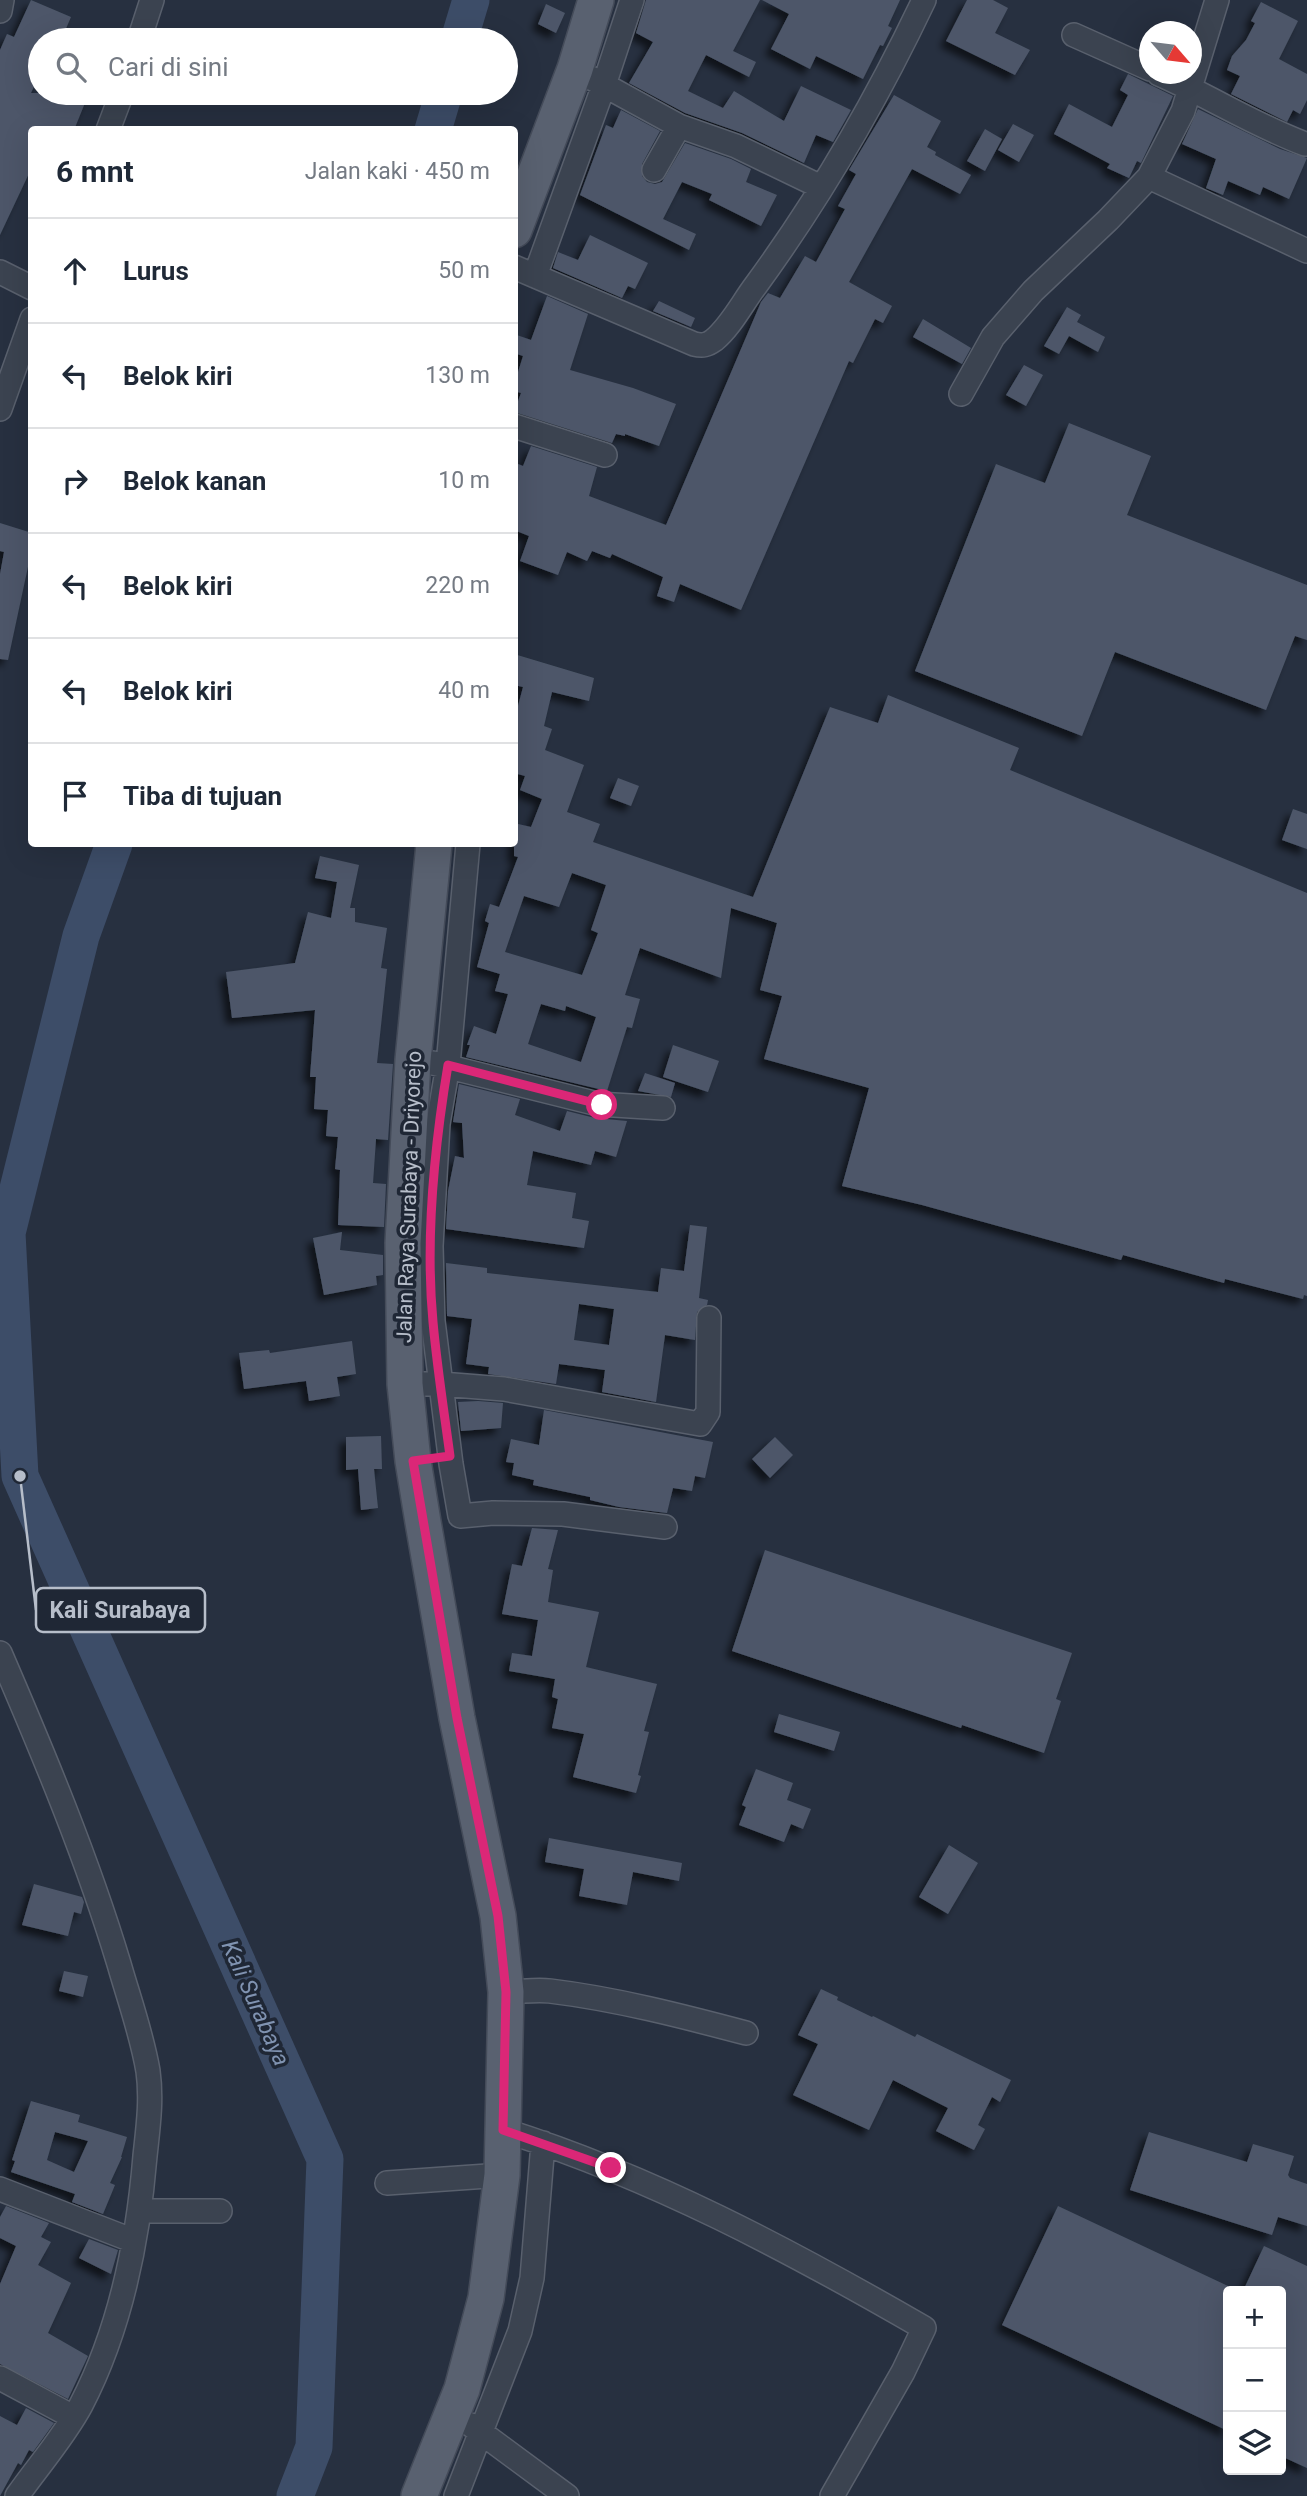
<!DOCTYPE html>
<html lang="id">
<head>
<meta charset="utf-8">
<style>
	:root { --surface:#fff; --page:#f6f6f7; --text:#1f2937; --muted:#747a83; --line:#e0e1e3 }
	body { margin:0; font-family:Roboto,sans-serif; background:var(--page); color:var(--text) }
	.controls { position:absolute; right:21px; bottom:21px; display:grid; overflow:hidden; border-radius:7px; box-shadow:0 7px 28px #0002 }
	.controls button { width:63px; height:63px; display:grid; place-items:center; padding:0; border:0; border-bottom:2px solid var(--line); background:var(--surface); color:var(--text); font:35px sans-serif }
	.compass { position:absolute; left:1139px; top:21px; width:63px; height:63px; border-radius:50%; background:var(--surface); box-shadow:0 7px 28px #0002; rotate:118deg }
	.stop { position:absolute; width:21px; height:21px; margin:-16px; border:5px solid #db2777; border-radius:50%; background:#fff }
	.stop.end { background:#db2777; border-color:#fff; box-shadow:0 2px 7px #0008 }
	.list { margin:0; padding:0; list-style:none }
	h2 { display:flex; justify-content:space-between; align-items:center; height:91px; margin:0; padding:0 28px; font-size:30px }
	h2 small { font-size:23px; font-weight:400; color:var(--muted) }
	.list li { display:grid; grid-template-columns:46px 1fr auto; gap:21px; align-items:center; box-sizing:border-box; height:105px; padding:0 28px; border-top:2px solid var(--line) }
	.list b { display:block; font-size:26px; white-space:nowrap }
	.list em { font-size:23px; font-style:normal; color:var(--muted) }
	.icon { flex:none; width:38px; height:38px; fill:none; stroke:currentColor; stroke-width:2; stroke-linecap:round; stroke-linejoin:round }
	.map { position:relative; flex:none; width:1307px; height:2496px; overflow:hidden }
	.search { position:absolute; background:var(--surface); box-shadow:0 7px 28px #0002; left:28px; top:28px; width:490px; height:77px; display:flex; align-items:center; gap:18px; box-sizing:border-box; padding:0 24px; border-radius:38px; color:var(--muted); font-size:26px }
	.panel { position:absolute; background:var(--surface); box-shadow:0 7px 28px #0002; left:28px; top:126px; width:490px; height:721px; border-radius:7px }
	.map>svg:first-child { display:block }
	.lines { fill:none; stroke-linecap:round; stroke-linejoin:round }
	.river { stroke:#3d4d68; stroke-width:37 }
	.building { fill:#4d5769; fill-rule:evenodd; filter:url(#shadow) }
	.minor-casing { stroke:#59606d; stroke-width:26 }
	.primary-casing { stroke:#444b59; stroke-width:38 }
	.minor { stroke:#3b4350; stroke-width:23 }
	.primary { stroke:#596170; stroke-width:35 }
	.route { stroke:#db2777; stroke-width:9 }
	.labels { text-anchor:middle; stroke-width:7; stroke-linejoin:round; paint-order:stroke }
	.street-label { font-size:21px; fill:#b7beca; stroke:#1f2735 }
	.water-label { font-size:23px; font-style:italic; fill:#8093b1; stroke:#1f2735 }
	.leader { fill:none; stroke:#b7beca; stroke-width:2.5 }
	.callout-dot { fill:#b7beca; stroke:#1f2735; stroke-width:2.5 }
	.callout { fill:#1f2735; stroke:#b7beca; stroke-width:2.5 }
	.callout-label { font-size:23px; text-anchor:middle; font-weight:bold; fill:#b7beca }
</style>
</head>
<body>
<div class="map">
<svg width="1307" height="2496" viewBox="0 0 1307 2496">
	<defs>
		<filter id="shadow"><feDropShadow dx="-6" dy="6" stdDeviation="3.5" flood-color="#0009"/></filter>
	</defs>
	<rect width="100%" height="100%" fill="#273040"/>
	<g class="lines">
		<path class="river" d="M 459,40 L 471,0
			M 433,130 L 444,93
			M 114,844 L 81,936 L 7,1233 L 20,1476 L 325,2159 L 314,2447 L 295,2496"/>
	</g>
	<path class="building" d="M 31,0 L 71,17 L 61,40 L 40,40 L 40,74 L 31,93 L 89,93 L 74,130 L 32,130 L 32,167 L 0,235 L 0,50 L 7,34 L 14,37 Z
		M 646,0 L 760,0 L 733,51 L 756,62 L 749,77 L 706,55 L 688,91 L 723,108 L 734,91 L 784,121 L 801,86 L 851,110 L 833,142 L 816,135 L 804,163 L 742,133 L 685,113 L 629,83 L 653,42 L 636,33 Z
		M 762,0 L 900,0 L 888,26 L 892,28 L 883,46 L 880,45 L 863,79 L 816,56 L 810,69 L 771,49 L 789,14 Z
		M 967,0 L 993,0 L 1008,8 L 995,33 L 1030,50 L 1015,75 L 946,41 Z
		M 1261,2 L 1298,21 L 1279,59 L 1307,74 L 1307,100 L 1300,114 L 1293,110 L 1287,122 L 1231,94 L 1240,76 L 1227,70 L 1232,56 L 1246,40 L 1255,23 L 1251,21 Z
		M 546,4 L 565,13 L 556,33 L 538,24 Z
		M 1128,74 L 1173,96 L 1141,163 L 1137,161 L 1129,178 L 1107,168 L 1110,164 L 1054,134 L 1069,104 L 1112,127 L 1128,95 L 1120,90 Z
		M 894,95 L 941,121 L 927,147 L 936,152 L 935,155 L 971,175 L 960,194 L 912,169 L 849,282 L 892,306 L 883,323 L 875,319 L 853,363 L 849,361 L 741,610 L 680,584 L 674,602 L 657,596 L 663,577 L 612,554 L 610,558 L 592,551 L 587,561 L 567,552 L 558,575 L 520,561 L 529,536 L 514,530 L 514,473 L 518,464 L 523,466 L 531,446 L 597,467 L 589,496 L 666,525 L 761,302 L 768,293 L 780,298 L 805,256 L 816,262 L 845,209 L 838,206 L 856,174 L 849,170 Z
		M 1198,109 L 1280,149 L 1307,158 L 1289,199 L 1263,187 L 1260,195 L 1228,181 L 1223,195 L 1206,188 L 1216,159 L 1182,144 Z
		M 621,110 L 660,131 L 642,164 L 642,176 L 647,182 L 655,184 L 662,182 L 685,143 L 731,159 L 751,169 L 746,182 L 777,195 L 761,226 L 709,200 L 712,194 L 682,182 L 663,219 L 696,234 L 689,250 L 580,195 L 606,125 L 613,128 Z
		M 1013,124 L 1034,135 L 1019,162 L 998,150 Z
		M 985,129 L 1002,139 L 985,171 L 967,161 Z
		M 590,235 L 648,263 L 635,289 L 628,286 L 622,298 L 553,268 L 558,252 L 578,260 Z
		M 547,296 L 588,314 L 570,370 L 633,388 L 676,404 L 659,446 L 625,434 L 625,436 L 616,434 L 612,443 L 514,412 L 521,393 L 514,391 L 514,385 L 523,356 L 514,353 L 514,334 L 531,340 Z
		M 659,301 L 695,318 L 691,327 L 653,311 Z
		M 1067,307 L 1081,315 L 1077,322 L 1105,337 L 1098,352 L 1069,336 L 1059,354 L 1044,346 Z
		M 923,319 L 971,348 L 962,364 L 913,337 Z
		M 1024,365 L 1043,375 L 1026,406 L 1006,395 Z
		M 1069,423 L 1151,456 L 1127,515 L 1307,585 L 1307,640 L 1295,636 L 1266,710 L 1115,652 L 1082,736 L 915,671 L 996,464 L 1045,483 Z
		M 0,523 L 32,533 L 32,548 L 8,660 L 0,659 L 0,574 L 4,552 L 0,551 Z
		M 514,654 L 594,678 L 589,701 L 552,692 L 544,726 L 552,729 L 545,750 L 584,765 L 567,812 L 600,824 L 593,842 L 753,897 L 830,707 L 878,723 L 888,695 L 1019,748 L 1010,770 L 1307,893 L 1307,1296 L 1304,1295 L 1303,1299 L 1225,1279 L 1224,1283 L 1123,1255 L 1121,1260 L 922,1205 L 842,1186 L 869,1088 L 764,1059 L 782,996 L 760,990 L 777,923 L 731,908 L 721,978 L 640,948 L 625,995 L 640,999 L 632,1028 L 627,1027 L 607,1091 L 466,1057 L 470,1045 L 467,1045 L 474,1026 L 496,1034 L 508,994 L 495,991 L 500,974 L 477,967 L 489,923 L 485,921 L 490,904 L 499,907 L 518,857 L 514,856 L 514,823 L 531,827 L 542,799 L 520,790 L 525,776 L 514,773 L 514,721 L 523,687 L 514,685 ZM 572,873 L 606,885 L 591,930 L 598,933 L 582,975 L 505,952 L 524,896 L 559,907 ZM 541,1004 L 565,1011 L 566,1006 L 596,1017 L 581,1062 L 528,1044 Z
		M 618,778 L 639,786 L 631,806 L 610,798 Z
		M 1293,809 L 1307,814 L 1307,849 L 1282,840 Z
		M 320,856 L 359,865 L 350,908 L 355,908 L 355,922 L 387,928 L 381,968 L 387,969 L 377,1063 L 393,1064 L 388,1140 L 376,1139 L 373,1183 L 386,1184 L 384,1227 L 338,1225 L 340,1170 L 335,1169 L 338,1137 L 326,1136 L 328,1110 L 314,1109 L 316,1077 L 310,1077 L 315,1010 L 232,1018 L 226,972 L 295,963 L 308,912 L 331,918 L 337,882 L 315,878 Z
		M 673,1045 L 719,1061 L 708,1092 L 663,1077 Z
		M 645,1073 L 675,1083 L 671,1097 L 638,1091 Z
		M 459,1084 L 520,1099 L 515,1115 L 560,1131 L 567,1111 L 595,1118 L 627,1121 L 616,1157 L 595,1151 L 591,1165 L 533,1151 L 527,1185 L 576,1193 L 572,1218 L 589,1221 L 584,1248 L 446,1229 L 448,1191 L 455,1156 L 464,1158 L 462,1123 L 453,1122 Z
		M 690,1225 L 707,1227 L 699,1298 L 708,1300 L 707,1305 L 697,1312 L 695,1340 L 665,1335 L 656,1402 L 602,1392 L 605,1370 L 559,1364 L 556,1384 L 488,1374 L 489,1367 L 466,1364 L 472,1319 L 447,1316 L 446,1263 L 487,1268 L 487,1273 L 658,1292 L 661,1268 L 684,1271 ZM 579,1304 L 614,1309 L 609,1345 L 574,1340 Z
		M 342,1232 L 340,1250 L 383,1255 L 383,1275 L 376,1276 L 377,1285 L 324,1295 L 313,1238 Z
		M 352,1341 L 356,1374 L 337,1377 L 340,1396 L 309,1401 L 306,1381 L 244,1389 L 239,1353 L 269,1350 L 270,1353 Z
		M 478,1401 L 503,1403 L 501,1428 L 461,1431 L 458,1402 Z
		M 544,1410 L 713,1442 L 705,1478 L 695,1476 L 692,1491 L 673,1488 L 667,1513 L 619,1507 L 590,1500 L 590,1497 L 533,1485 L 534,1480 L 512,1475 L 514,1463 L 506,1462 L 511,1439 L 539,1445 Z
		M 381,1436 L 382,1469 L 374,1469 L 378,1508 L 361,1510 L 358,1469 L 346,1470 L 346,1437 Z
		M 775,1437 L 793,1455 L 770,1478 L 752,1459 Z
		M 532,1528 L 558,1530 L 548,1569 L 553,1570 L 548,1602 L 599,1612 L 586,1667 L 657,1684 L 644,1731 L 649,1732 L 638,1775 L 641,1776 L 636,1793 L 573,1777 L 584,1734 L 552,1728 L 558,1699 L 552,1697 L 555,1679 L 509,1671 L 512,1653 L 532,1656 L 538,1620 L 502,1614 L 512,1564 L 522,1566 Z
		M 765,1550 L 1072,1653 L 1056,1699 L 1061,1701 L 1044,1753 L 962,1725 L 961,1728 L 732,1651 Z
		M 779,1714 L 840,1732 L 834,1751 L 774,1732 Z
		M 756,1769 L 793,1783 L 787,1800 L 811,1809 L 803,1829 L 791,1824 L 784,1842 L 739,1825 L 746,1807 L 742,1805 Z
		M 549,1838 L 682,1863 L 679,1881 L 633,1872 L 627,1905 L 579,1896 L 584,1869 L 545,1862 Z
		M 949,1845 L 978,1863 L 948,1914 L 919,1897 Z
		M 34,1884 L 82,1897 L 84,1902 L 81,1914 L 74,1912 L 68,1936 L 22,1925 Z
		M 64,1971 L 88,1976 L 83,1997 L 59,1991 Z
		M 821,1989 L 838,1997 L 837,2000 L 872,2017 L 873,2016 L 915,2037 L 917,2034 L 1011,2080 L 1000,2102 L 992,2097 L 978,2125 L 985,2129 L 974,2150 L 936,2131 L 948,2108 L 893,2080 L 869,2130 L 793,2095 L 818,2044 L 798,2035 Z
		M 31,2101 L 80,2115 L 78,2122 L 127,2137 L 121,2157 L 122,2157 L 110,2183 L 115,2185 L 103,2214 L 72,2202 L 75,2194 L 11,2172 L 15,2161 L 12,2160 ZM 55,2132 L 88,2141 L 74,2172 L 47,2160 Z
		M 1149,2132 L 1247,2162 L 1253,2144 L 1294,2156 L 1288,2175 L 1290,2178 L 1307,2184 L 1307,2226 L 1278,2217 L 1272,2235 L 1130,2190 Z
		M 6,2206 L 49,2223 L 41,2237 L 51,2242 L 38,2265 L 71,2283 L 48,2333 L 88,2356 L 68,2399 L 0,2364 L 0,2284 L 16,2246 L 0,2238 L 0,2217 Z
		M 1058,2206 L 1228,2286 L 1228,2431 L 1002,2325 Z
		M 89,2239 L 118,2250 L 111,2274 L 79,2258 Z
		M 1264,2246 L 1307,2266 L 1307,2468 L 1281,2456 L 1281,2291 L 1243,2291 Z
		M 26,2408 L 54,2423 L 33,2452 L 29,2450 L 21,2465 L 18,2463 L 0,2496 L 0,2416 L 17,2425 Z"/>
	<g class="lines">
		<defs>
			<path id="minor" d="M 0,11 L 2,0
				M 1074,35 L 1150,69
				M 139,40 L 152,0
				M 1159,74 C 1209,96 1254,125 1305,144
				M 593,79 L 679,126 L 736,146 L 821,187
				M 108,130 L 122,93
				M 654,170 L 679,126
				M 1149,177 L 1307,251
				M 514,267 L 694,344 C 703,346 707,345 714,340 C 731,326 743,302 756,285 C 821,196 877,99 924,0
				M 0,272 L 32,288
				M 535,276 L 604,85 L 632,0
				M 961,394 L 993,337 L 1033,291 L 1108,220 L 1149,177 L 1183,111 L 1217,0
				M 0,409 L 32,319
				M 514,426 L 605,455
				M 468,844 L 448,1065 L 438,1124 L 431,1246 L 433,1321 L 451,1464 L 460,1516 L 493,1513 L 563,1514 L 665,1527
				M 433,1063 L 598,1104 L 663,1108
				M 405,1384 L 441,1384 L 504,1389 L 700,1424 L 708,1412 L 709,1318
				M 0,1653 C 44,1755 87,1858 119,1964 C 129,1999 142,2035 148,2071 C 152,2100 148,2128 145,2156 C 138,2242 121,2328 81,2405 C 64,2437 38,2466 17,2496
				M 506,1992 C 521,1992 536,1989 550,1991 C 616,1999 682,2016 746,2033
				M 503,2130 C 652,2177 789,2250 924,2328 L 903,2372 L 832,2496
				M 387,2183 L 502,2175
				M 0,2189 L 134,2241
				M 139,2211 L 220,2211
				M 0,2378 L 73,2417
				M 471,2425 L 567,2496
				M 456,2496 L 520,2331 L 532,2278 L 543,2143"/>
			<path id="primary" d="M 514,230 L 575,69 L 596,0
				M 419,2496 L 462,2389 L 486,2298 L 502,2175 L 506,1992 L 498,1916 L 457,1718 L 423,1522 L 413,1461 L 405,1384 L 403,1243 L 413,1060 L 434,844"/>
		</defs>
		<use href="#minor" class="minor-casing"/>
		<use href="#primary" class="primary-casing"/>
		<use href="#minor" class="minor"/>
		<use href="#primary" class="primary"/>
	</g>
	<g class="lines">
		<path class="route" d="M 602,1105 L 448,1065 C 434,1149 425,1237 433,1322 C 437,1367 444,1411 450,1456 L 413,1461 L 457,1718 L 498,1916 L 506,1992 L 503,2130 L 611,2168"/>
	</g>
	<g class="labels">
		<g class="street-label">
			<text transform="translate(409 1197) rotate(-88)" y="7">Jalan Raya Surabaya - Driyorejo</text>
		</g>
		<g class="water-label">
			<text transform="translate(256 2003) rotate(66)" y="8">Kali Surabaya</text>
		</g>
	</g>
	<path class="leader" d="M20 1476L36 1610"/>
	<circle class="callout-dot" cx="20" cy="1476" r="7"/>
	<rect class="callout" x="36" y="1588" width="169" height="44" rx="7"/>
	<g class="callout-label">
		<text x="120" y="1618">Kali Surabaya</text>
	</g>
</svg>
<div class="controls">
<button>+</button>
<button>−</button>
<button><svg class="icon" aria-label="layers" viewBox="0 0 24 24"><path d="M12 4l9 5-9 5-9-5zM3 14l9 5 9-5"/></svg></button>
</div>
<svg class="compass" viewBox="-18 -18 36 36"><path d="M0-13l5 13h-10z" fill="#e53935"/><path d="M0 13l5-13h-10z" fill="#747a83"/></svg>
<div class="stop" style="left:602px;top:1105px"></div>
<div class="stop end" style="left:611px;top:2168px"></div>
<div class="search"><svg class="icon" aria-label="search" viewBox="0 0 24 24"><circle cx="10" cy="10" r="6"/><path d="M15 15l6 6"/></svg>Cari di sini</div>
<section class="panel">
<h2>6 mnt<small>Jalan kaki · 450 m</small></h2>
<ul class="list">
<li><svg class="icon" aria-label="ahead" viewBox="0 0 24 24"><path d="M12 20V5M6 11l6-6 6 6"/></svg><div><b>Lurus</b></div><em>50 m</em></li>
<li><svg class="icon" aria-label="left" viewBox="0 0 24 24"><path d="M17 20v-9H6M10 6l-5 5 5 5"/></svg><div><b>Belok kiri</b></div><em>130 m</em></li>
<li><svg class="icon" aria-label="right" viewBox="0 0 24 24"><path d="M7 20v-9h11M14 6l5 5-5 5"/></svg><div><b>Belok kanan</b></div><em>10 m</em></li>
<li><svg class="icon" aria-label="left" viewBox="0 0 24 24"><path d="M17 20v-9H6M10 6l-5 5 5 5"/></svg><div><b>Belok kiri</b></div><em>220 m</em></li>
<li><svg class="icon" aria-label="left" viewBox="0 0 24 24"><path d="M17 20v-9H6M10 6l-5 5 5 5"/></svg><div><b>Belok kiri</b></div><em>40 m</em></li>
<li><svg class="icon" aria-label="arrive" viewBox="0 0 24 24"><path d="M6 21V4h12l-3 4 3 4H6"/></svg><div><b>Tiba di tujuan</b></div></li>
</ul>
</section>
</div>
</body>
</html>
